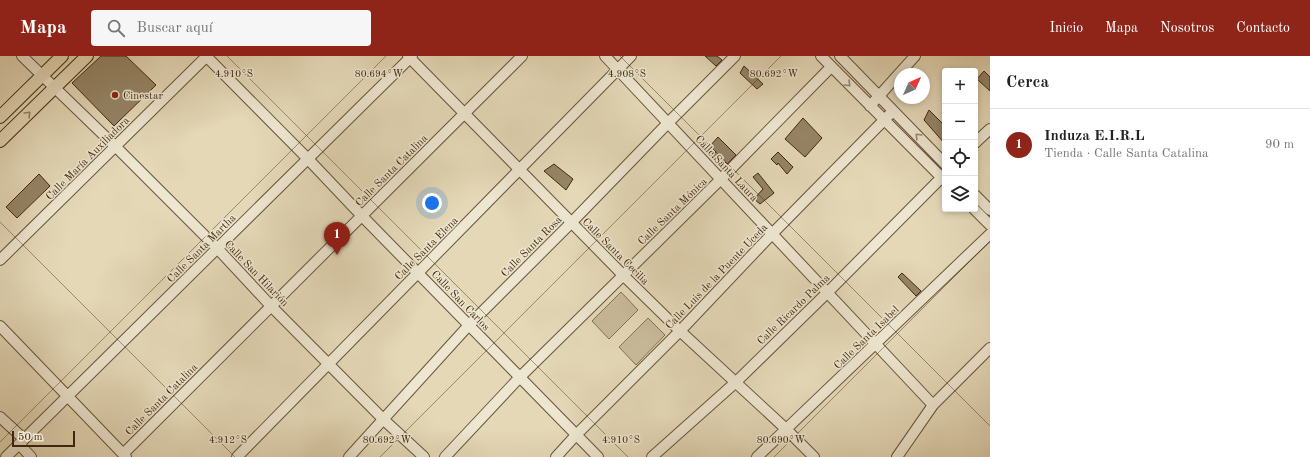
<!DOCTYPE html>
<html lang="es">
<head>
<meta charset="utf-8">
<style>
	:root { --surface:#fff; --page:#f6f6f6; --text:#222; --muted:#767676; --line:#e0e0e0; --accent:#8f2418 }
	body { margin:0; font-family:"Old Standard TT",serif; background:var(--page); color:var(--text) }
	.controls { position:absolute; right:12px; top:12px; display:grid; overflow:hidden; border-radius:4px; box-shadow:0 2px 6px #0003 }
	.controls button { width:36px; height:36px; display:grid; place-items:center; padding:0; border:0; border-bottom:1px solid var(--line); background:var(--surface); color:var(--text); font:20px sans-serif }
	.compass { position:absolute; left:894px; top:12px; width:36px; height:36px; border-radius:50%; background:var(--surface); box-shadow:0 2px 6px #0003; rotate:45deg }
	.scale { position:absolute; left:12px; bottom:10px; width:63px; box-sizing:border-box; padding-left:4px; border:2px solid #40280e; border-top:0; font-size:11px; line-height:14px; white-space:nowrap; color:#40280e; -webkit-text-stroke:3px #ede6d0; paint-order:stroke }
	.you { position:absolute; left:432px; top:147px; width:14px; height:14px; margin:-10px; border:3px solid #fff; border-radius:50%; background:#1a73e8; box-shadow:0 0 0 6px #1a73e833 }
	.badge { display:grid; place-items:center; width:26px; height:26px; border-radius:50%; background:var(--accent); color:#fff; font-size:13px; font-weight:700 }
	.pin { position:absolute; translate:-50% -33px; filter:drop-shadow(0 1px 2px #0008) }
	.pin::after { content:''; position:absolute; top:21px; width:14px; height:12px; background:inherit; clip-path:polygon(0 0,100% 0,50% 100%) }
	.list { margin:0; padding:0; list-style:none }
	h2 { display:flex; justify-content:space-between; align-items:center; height:52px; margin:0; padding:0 16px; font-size:17px }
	h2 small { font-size:13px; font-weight:400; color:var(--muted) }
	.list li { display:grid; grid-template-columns:26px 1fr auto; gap:12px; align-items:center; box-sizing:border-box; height:72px; padding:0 16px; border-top:1px solid var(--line) }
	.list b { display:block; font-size:15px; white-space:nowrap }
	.list p { margin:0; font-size:13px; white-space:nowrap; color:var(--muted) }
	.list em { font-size:13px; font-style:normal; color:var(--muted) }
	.icon { flex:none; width:22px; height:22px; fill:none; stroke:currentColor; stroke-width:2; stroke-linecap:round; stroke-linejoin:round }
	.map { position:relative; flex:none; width:990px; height:401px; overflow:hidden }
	header { display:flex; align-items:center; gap:24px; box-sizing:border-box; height:56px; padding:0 20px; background:var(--accent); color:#fff }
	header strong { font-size:19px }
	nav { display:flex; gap:22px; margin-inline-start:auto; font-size:14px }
	.search { width:280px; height:36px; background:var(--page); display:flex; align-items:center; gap:10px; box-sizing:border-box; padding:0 14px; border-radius:4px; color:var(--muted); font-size:15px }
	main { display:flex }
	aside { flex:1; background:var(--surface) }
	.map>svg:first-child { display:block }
	.green { fill:#c8ba9a; stroke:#847154 }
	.building { fill:#958466; stroke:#40280e }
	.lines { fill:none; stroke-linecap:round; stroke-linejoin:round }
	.minor-casing { stroke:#695438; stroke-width:12 }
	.major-casing { stroke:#40280e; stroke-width:14 }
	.minor { stroke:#ede6d0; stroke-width:10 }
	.major { stroke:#e4d8b7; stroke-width:12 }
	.oneway { stroke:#96876f }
	.oneway2 { stroke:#928062 }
	.ticks { fill:none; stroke:#40280e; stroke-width:1; stroke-opacity:0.45 }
	.poi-dot { fill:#8f2418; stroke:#ede6d0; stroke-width:1.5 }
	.labels { text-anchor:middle; stroke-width:3; stroke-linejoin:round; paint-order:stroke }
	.poi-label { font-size:11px; fill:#40280e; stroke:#ede6d0; text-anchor:start }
	.street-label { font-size:11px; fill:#40280e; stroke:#ede6d0 }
	.ticks-label { font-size:10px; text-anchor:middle; fill:#40280e; stroke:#ede6d0; stroke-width:3; stroke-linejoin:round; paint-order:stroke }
</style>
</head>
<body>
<header>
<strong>Mapa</strong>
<div class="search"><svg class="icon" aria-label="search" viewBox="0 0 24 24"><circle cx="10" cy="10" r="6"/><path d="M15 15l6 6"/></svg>Buscar aquí</div>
<nav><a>Inicio</a><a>Mapa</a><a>Nosotros</a><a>Contacto</a></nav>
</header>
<main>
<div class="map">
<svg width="990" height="401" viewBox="0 0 990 401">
	<rect width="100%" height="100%" fill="#e4d8b7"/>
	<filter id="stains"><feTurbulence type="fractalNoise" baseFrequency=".005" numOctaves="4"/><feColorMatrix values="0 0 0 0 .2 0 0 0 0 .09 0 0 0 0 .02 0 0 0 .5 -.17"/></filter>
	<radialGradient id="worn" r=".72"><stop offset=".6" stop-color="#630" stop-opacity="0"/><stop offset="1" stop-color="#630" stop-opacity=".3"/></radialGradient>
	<path class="green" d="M 621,236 L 638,254 L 609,283 L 592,265 Z
		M 648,262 L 665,279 L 636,309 L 619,291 Z"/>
	<path class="building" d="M 101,0 L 126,0 L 156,29 L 114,70 L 72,27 Z
		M 705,0 L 717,0 L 722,4 L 716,10 Z
		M 744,10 L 763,28 L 757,33 L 740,17 Z
		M 984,15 L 990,21 L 990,35 L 977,23 Z
		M 929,54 L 945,70 L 945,88 L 924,64 Z
		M 803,62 L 822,82 L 805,101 L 785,83 Z
		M 718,81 L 736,99 L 727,108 L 725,106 L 721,110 L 711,100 L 716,96 L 710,90 Z
		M 778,96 L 793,111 L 787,118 L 778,107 L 777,109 L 771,103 Z
		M 554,108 L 573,123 L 566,134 L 544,115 Z
		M 758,117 L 774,137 L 760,148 L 754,143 L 763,133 L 753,121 Z
		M 39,118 L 50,130 L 17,162 L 6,151 Z
		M 902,217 L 921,235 L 916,240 L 898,221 Z"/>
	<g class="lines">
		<defs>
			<path id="minor" d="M 22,0 L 116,91 L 217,192 L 271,250 L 384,364 L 424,401
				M 206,0 L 308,103 L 362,160 L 598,401
				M 408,0 L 623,219 L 680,275 L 786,373 L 814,401
				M 605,0 L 933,349
				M 821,0 L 945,125
				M 840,0 L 945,108
				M 870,50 L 915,0
				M 975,87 L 990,73
				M 975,139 L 990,154
				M 974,153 L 990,169
				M 0,204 L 207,0
				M 0,270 L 126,401
				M 0,361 L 24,383
				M 19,388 L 31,401
				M 123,398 L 522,0
				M 6,401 L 412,0
				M 237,401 L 631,0
				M 349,401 L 469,269 L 571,167 L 668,67 L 735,0
				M 445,401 L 520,321 L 721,123 L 831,11
				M 556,401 L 576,379 L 680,275 L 772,178 L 893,55
				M 652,401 L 736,326 L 828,236 L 945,118
				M 757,401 L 990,178
				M 897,401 L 933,349 L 990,292"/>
			<path id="major" d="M 0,61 L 62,0
				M 0,85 L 87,0"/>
		</defs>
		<use href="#minor" class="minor-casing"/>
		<use href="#major" class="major-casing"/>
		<use href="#minor" class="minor"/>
		<use href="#major" class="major"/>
	</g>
	<defs><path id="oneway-chevron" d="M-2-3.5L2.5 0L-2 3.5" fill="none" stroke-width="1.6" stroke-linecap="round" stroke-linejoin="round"/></defs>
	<g class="oneway">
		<use href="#oneway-chevron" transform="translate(848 28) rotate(45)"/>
		<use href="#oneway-chevron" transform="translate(918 80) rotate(-134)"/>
	</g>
	<use class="oneway2" href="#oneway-chevron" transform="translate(28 58) rotate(-45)"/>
	<path class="ticks" d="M 227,0 L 628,401M 620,0 L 990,370M 0,166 L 235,401M 0,386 L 386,0M 380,401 L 781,0M 774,401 L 990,185"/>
	<circle class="poi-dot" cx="115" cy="39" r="4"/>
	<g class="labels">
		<g class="poi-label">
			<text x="123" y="43">Cinestar</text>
		</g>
		<g class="street-label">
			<text transform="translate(87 102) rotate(-45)" y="4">Calle María Auxiliadora</text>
			<text transform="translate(727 112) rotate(47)" y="4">Calle Santa Laura</text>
			<text transform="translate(391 114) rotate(-45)" y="4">Calle Santa Catalina</text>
			<text transform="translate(672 155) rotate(-44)" y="4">Calle Santa Mónica</text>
			<text transform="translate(531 190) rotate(-45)" y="4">Calle Santa Rosa</text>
			<text transform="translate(201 192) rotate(-45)" y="4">Calle Santa Martha</text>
			<text transform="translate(426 192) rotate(-45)" y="4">Calle Santa Elena</text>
			<text transform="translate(616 195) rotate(45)" y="4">Calle Santa Cecilia</text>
			<text transform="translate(257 217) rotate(46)" y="4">Calle San Hilarión</text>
			<text transform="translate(716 220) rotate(-46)" y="4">Calle Luis de la Puente Uceda</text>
			<text transform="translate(461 244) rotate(46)" y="4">Calle San Carlos</text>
			<text transform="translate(793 253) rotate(-44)" y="4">Calle Ricardo Palma</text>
			<text transform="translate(866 281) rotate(-44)" y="4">Calle Santa Isabel</text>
			<text transform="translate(161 343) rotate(-45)" y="4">Calle Santa Catalina</text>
		</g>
	</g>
	<g class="ticks-label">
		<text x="234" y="21">4.910°S</text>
		<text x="379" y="21">80.694°W</text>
		<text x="627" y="21">4.908°S</text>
		<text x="774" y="21">80.692°W</text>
		<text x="228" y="387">4.912°S</text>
		<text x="387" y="387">80.692°W</text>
		<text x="621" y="387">4.910°S</text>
		<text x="781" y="387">80.690°W</text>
	</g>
	<rect width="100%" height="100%" filter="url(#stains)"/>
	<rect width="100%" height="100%" fill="url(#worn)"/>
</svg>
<div class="controls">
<button>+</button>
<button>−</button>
<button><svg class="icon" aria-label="locate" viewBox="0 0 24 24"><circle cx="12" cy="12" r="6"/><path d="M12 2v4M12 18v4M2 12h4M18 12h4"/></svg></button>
<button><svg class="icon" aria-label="layers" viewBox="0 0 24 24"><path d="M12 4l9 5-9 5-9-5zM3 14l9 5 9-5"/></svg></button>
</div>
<svg class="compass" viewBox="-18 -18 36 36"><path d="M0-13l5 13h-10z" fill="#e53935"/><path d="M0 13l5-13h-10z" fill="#767676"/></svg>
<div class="scale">50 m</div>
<div class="you"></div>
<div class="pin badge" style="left:337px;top:199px">1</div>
</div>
<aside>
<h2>Cerca<small></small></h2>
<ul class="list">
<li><span class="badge">1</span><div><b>Induza E.I.R.L</b><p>Tienda · Calle Santa Catalina</p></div><em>90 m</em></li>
</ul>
</aside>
</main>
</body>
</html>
